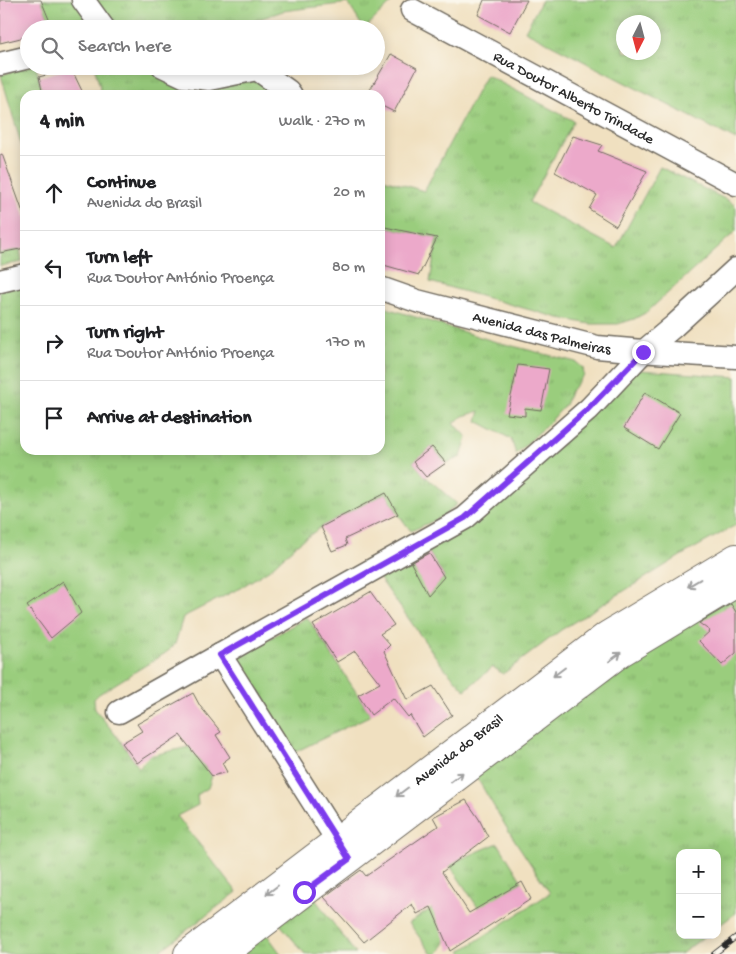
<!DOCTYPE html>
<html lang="en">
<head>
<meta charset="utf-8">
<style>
	:root { --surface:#fff; --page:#f2f2f2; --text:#202124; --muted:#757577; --line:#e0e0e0 }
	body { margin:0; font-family:"Gochi Hand",sans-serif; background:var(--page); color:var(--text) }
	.controls { position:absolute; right:15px; bottom:15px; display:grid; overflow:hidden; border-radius:10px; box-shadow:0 2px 12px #0003 }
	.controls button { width:45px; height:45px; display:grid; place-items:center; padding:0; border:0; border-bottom:1px solid var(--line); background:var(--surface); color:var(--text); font:25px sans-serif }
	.compass { position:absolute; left:616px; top:15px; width:45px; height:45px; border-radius:50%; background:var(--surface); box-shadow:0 2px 12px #0003; rotate:186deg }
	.stop { position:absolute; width:15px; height:15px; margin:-11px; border:4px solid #7c3aed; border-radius:50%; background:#fff }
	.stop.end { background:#7c3aed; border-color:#fff; box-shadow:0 1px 5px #0008 }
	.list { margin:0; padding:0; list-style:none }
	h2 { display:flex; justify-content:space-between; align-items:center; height:65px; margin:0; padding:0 20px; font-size:21px }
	h2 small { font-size:16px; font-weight:400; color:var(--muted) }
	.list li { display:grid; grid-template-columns:32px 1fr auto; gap:15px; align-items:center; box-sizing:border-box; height:75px; padding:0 20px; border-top:1px solid var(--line) }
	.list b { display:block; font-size:19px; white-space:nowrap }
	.list p { margin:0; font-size:16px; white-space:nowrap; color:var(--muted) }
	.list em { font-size:16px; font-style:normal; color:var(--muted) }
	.icon { flex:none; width:28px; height:28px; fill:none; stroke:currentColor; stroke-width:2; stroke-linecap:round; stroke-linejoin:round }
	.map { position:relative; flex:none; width:736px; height:954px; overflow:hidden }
	.search { position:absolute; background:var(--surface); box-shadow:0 2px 12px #0003; left:20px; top:20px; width:365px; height:55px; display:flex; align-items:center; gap:12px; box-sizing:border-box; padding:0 18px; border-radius:28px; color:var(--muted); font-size:19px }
	.panel { position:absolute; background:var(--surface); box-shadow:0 2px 12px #0003; left:20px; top:90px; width:365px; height:365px; border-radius:15px }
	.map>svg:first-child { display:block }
	.grass { fill:url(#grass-tufts); stroke:#627c54; fill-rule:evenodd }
	.building { fill:#eca9ca }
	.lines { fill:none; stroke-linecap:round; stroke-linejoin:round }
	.street-casing { stroke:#706a5f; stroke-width:25 }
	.secondary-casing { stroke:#706a5f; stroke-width:30 }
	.street { stroke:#fff; stroke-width:22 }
	.secondary { stroke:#fff; stroke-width:28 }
	.rail-casing { stroke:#2b2b2b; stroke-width:5.5 }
	.rail { stroke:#fbf7ec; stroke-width:4; stroke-dasharray:11; stroke-linecap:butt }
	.oneway { stroke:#a0a0a0 }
	.route { stroke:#7c3aed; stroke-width:6 }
	.labels { text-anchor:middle; stroke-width:4; stroke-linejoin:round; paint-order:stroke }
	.street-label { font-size:15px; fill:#2b2b2b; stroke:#fbf7ec }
</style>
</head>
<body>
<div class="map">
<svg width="736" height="954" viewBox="0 0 736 954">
	<defs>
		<pattern id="grass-tufts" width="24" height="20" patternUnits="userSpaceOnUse" patternTransform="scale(1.25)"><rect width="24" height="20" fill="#9acd7d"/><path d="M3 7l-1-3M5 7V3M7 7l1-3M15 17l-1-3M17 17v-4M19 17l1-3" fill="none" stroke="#85b06c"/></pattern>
	</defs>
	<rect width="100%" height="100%" fill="#fbf7ec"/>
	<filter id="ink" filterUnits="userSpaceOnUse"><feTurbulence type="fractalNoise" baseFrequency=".02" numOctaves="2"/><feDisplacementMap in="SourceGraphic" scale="10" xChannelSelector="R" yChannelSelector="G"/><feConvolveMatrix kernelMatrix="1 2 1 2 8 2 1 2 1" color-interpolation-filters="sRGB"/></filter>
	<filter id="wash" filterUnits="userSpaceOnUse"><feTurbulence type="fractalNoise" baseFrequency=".0096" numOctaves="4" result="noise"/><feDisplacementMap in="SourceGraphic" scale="20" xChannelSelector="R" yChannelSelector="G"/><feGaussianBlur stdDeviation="1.12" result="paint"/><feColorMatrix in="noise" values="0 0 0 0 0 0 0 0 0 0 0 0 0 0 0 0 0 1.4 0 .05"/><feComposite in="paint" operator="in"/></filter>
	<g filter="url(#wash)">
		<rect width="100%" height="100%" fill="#f0e0c0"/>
		<path class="grass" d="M 41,0 L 394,0 L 364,29 L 348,3 L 283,11 L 245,24 L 245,29 L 119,29 L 104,17 L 53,29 Z
			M 542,0 L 736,0 L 736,140 L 525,31 ZM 624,22 L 654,22 L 654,52 L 624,52 Z
			M 30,66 L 36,66 L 43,95 L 25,95 L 25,157 L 1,75 Z
			M 94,66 L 122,66 L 127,69 L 129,66 L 149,66 L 201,89 L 254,76 L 264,82 L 272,95 L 96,95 L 99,94 L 100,87 Z
			M 486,75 L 574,121 L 529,202 L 616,248 L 660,167 L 731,202 L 736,207 L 736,231 L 647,312 L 634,319 L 618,324 L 590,324 L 559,318 L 430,282 L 437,238 L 380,226 L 380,178 L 424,191 Z
			M 20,249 L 22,262 L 0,266 L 0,253 Z
			M 25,284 L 25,450 L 380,450 L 380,306 L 493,341 L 576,362 L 583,368 L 584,375 L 570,392 L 565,405 L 550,422 L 516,454 L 511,439 L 477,421 L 480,411 L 463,416 L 454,423 L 467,437 L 461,457 L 446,463 L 432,447 L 413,462 L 426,477 L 457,504 L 442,517 L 411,531 L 398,514 L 386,493 L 321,527 L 296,545 L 270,569 L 240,588 L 183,617 L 175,644 L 167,652 L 99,694 L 94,699 L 95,709 L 122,743 L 139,768 L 149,756 L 193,746 L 196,755 L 212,776 L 208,788 L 197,795 L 198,805 L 177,816 L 237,892 L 156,954 L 0,954 L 0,290 Z
			M 627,369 L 736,377 L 736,525 L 682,555 L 561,630 L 503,674 L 493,667 L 465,690 L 441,664 L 378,576 L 407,556 L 429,594 L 444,577 L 425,546 Z
			M 736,595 L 736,913 L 717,927 L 717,853 L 680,853 L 680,935 L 706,935 L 681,954 L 464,954 L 461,951 L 550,893 L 508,830 L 474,773 L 608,671 Z
			M 307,617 L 371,715 L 293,753 L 233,660 Z
			M 498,843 L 522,882 L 479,909 L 443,855 L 449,852 L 456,861 Z
			M 456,893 C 452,910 450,942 437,954 L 432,954 L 409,923 Z
			M 312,895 L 356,954 L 305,954 L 279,923 Z
			M 265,932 L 281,954 L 237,954 Z"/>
		<g id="blocks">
			<path class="building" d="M 0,0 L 41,0 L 53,29 L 29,29 L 29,36 L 0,43 Z
				M 484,0 L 527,0 L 510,32 L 478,15 Z
				M 391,54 L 417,68 L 394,112 L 380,105 L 380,95 L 367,95 Z
				M 71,68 L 84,95 L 43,95 L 39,77 Z
				M 573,136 L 602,145 L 598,151 L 647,171 L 616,226 L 589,209 L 597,195 L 555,172 Z
				M 2,154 L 25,218 L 25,248 L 0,253 L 0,155 Z
				M 380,226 L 437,238 L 419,275 L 380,264 Z
				M 518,365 L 549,369 L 541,410 L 525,408 L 525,416 L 507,414 Z
				M 645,392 L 680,413 L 658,449 L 624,428 Z
				M 432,447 L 446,463 L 426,477 L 413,462 Z
				M 386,493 L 398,514 L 345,539 L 347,545 L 332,551 L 321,527 Z
				M 429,553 L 444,577 L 428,595 L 411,563 Z
				M 63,581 L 81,613 L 51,638 L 27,606 Z
				M 370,592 L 394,625 L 380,634 L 390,645 L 384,651 L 407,700 L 433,686 L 452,715 L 423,737 L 410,715 L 408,717 L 393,698 L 371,715 L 358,695 L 380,683 L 355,651 L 337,662 L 313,625 Z
				M 731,604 L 736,612 L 736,653 L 722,665 L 699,641 L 710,631 L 699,623 Z
				M 193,693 L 200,706 L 221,732 L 216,735 L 230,757 L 222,763 L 227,772 L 212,776 L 180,735 L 137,763 L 122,743 L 142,731 L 137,724 Z
				M 466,800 L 479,819 L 488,837 L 442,872 L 469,913 L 522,882 L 531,899 L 450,951 L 431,907 L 417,914 L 412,904 L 364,942 L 324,897 L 361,870 L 366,876 L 438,826 L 433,817 Z"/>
		</g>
	</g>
	<g filter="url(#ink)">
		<use href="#blocks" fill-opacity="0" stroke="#706a5f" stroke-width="1"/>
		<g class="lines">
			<defs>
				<g id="street">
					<path d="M 83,0 L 104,29"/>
					<path id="s1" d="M 412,10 L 736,184"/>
					<path d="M 0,64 L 29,57"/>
					<path d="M 163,66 L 184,76 L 209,79 L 257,69 L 288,91 L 291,95"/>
					<path d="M 0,281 L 25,275"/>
					<path id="s2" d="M 380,288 L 417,301 L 597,347 L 654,352 L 736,357"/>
					<path d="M 119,712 L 220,655"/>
					<path d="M 346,854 L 220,655 L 465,518 L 589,409 L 643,352 L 674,326 L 736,269"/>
				</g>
				<g id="secondary">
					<path id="s3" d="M 188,954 L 608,635 L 736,558"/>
					<path d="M 223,954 L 620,653 L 736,583"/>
				</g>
			</defs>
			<use href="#street" class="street-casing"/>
			<use href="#secondary" class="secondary-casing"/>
			<use href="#street" class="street"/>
			<use href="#secondary" class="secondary"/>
			<defs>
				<path id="rail" d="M 714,954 L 736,937"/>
			</defs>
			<use href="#rail" class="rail-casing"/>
			<use href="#rail" class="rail"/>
		</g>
		<defs><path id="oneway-shaft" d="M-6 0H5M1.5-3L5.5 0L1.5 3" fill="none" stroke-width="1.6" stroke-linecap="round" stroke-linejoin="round" transform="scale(1.25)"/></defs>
		<g class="oneway">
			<use href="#oneway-shaft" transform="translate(694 583) rotate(149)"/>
			<use href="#oneway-shaft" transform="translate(615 657) rotate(-37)"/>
			<use href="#oneway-shaft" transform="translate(559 672) rotate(143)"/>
			<use href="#oneway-shaft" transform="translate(457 777) rotate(-37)"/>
			<use href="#oneway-shaft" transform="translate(402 792) rotate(143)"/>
			<use href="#oneway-shaft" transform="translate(272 890) rotate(143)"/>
		</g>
	</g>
	<g class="lines" filter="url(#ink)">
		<path class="route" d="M 304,892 L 349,859 L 220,655 L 465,518 L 588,409 L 643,352"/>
	</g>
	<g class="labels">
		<g class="street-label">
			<text dy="5" stroke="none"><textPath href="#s1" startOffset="184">Rua Doutor Alberto Trindade</textPath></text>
			<text dy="5" stroke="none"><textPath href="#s2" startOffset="168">Avenida das Palmeiras</textPath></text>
			<text dy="5" stroke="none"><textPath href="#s3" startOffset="339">Avenida do Brasil</textPath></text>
		</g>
	</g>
</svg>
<div class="controls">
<button>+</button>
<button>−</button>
</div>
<svg class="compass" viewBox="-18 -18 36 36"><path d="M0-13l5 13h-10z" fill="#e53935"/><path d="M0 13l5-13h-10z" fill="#757577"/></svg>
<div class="stop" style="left:304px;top:892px"></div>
<div class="stop end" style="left:643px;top:352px"></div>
<div class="search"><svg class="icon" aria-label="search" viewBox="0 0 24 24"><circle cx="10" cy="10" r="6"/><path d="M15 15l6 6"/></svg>Search here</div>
<section class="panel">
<h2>4 min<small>Walk · 270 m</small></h2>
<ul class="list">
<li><svg class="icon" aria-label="ahead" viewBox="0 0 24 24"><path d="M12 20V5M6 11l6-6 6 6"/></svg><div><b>Continue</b><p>Avenida do Brasil</p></div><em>20 m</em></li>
<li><svg class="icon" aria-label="left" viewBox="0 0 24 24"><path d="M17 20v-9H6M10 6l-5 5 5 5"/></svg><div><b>Turn left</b><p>Rua Doutor António Proença</p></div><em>80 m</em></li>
<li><svg class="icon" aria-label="right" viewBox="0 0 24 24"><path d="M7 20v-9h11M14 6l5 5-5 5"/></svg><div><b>Turn right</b><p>Rua Doutor António Proença</p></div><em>170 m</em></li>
<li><svg class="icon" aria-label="arrive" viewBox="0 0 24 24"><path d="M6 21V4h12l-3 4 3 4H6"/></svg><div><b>Arrive at destination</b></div></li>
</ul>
</section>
</div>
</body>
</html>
